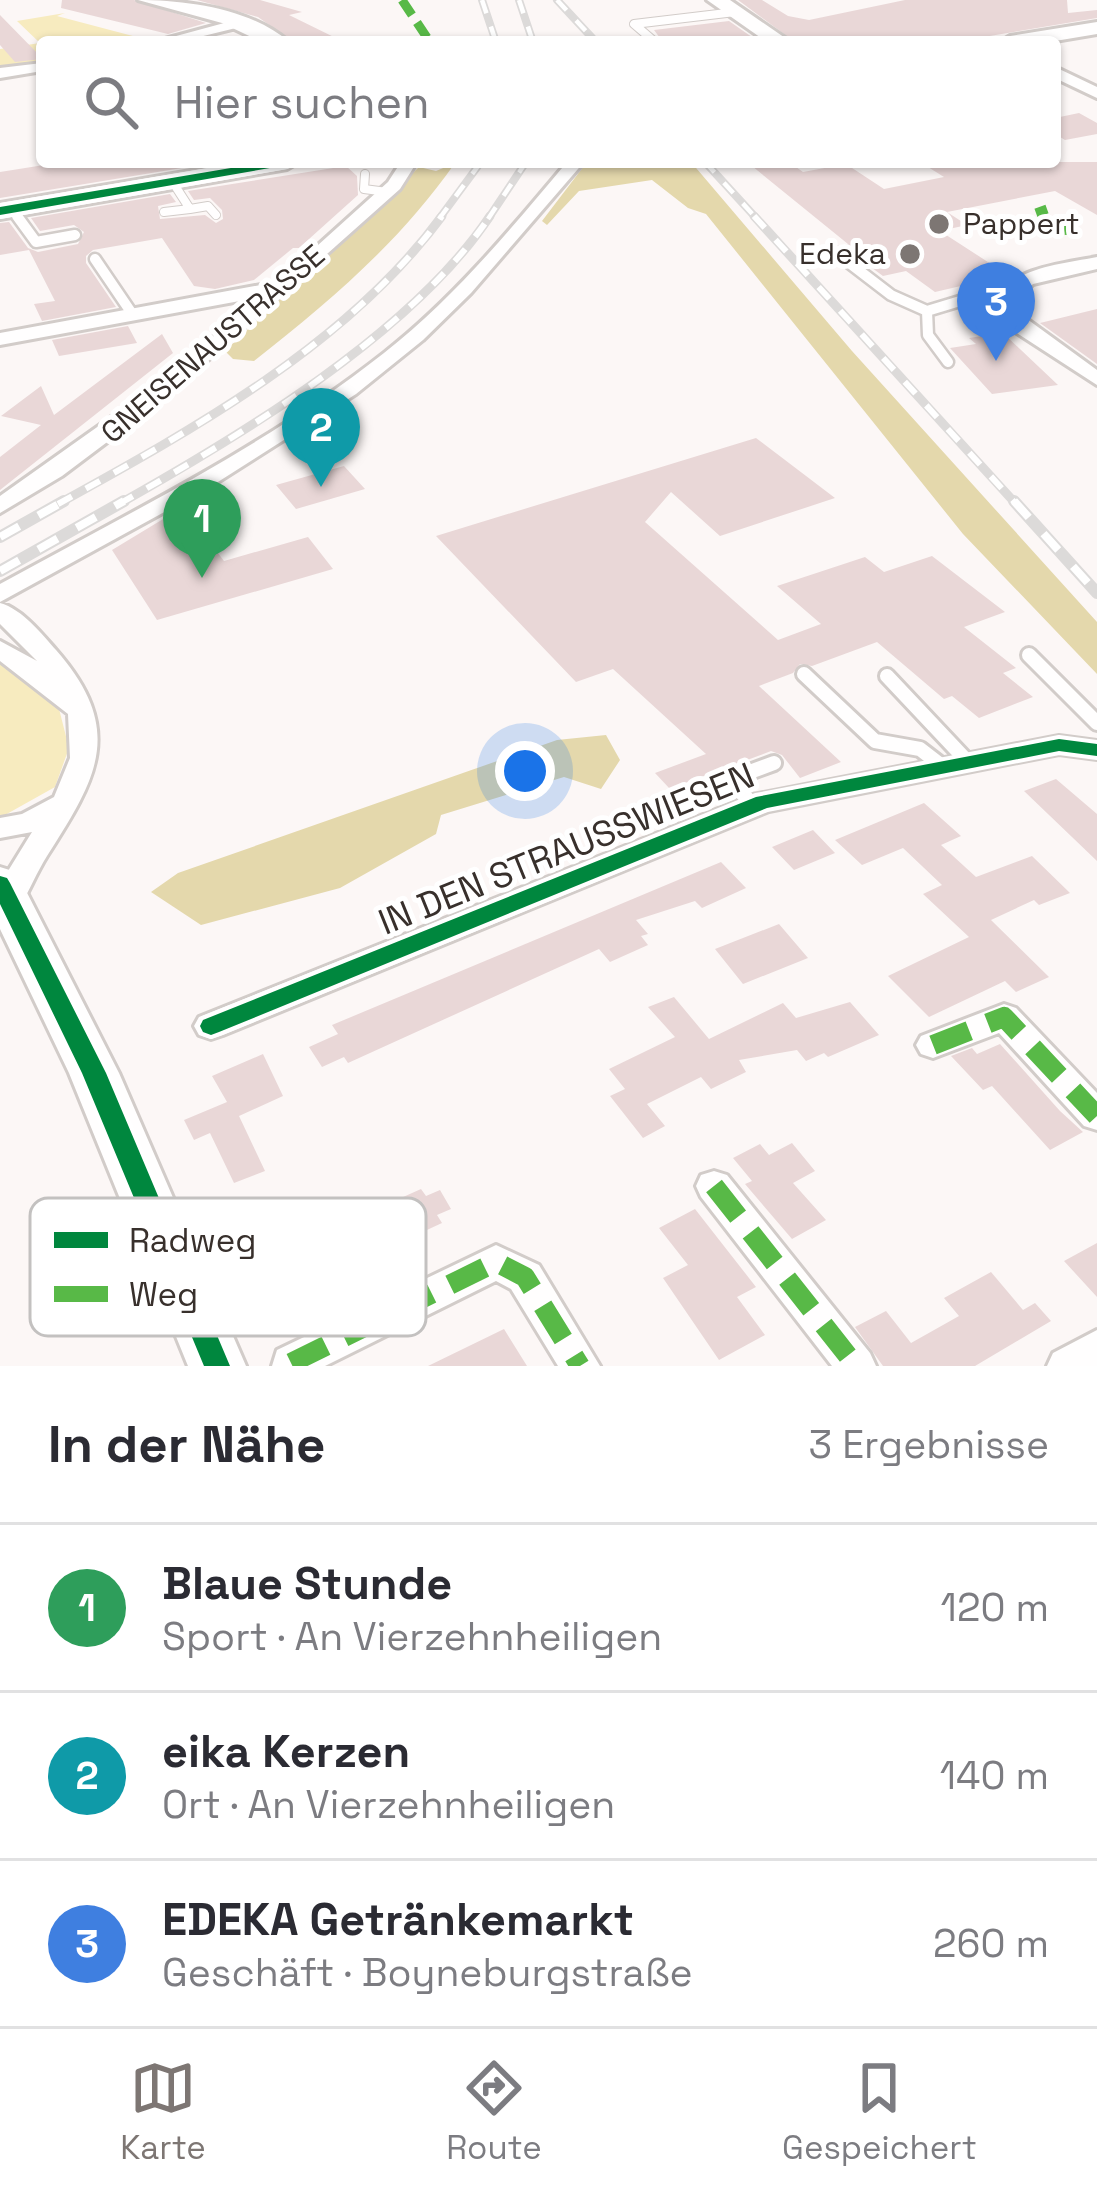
<!DOCTYPE html>
<html lang="de">
<head>
<meta charset="utf-8">
<style>
	:root { --surface:#fff; --page:#f2f2f3; --text:#2b2b33; --muted:#7c7c81; --line:#e1e1e2; --accent:#7d7673 }
	body { margin:0; font-family:"Space Grotesk",sans-serif; background:var(--page); color:var(--text) }
	.you { position:absolute; left:525px; top:771px; width:42px; height:42px; margin:-30px; border:9px solid #fff; border-radius:50%; background:#1a73e8; box-shadow:0 0 0 18px #1a73e833 }
	.badge { display:grid; place-items:center; width:78px; height:78px; border-radius:50%; background:var(--accent); color:#fff; font-size:39px; font-weight:700 }
	.pin { position:absolute; translate:-50% -99px; filter:drop-shadow(0 3px 6px #0008) }
	.pin::after { content:''; position:absolute; top:63px; width:42px; height:36px; background:inherit; clip-path:polygon(0 0,100% 0,50% 100%) }
	.list { margin:0; padding:0; list-style:none }
	h2 { display:flex; justify-content:space-between; align-items:center; height:156px; margin:0; padding:0 48px; font-size:51px }
	h2 small { font-size:39px; font-weight:400; color:var(--muted) }
	.list li { display:grid; grid-template-columns:78px 1fr auto; gap:36px; align-items:center; box-sizing:border-box; height:168px; padding:0 48px; border-top:3px solid var(--line) }
	.list b { display:block; font-size:45px; white-space:nowrap }
	.list p { margin:0; font-size:39px; white-space:nowrap; color:var(--muted) }
	.list em { font-size:39px; font-style:normal; color:var(--muted) }
	.icon { flex:none; width:66px; height:66px; fill:none; stroke:currentColor; stroke-width:2; stroke-linecap:round; stroke-linejoin:round }
	.map { position:relative; flex:none; width:1097px; height:1366px; overflow:hidden }
	.search { position:absolute; background:var(--surface); box-shadow:0 3px 9px #0004; left:36px; right:36px; top:36px; height:132px; display:flex; align-items:center; gap:30px; box-sizing:border-box; padding:0 42px; border-radius:12px; color:var(--muted); font-size:45px }
	.sheet { height:660px; background:var(--surface) }
	nav { display:flex; justify-content:space-around; align-items:center; box-sizing:border-box; height:168px; border-top:3px solid var(--line); background:var(--surface); font-size:33px; color:var(--muted) }
	nav a { display:grid; justify-items:center; gap:6px }
	nav .on { color:var(--accent) }
	.map>svg:first-child { display:block }
	.green { fill:#f7ebbf }
	.forest { fill:#e4d8ac }
	.building { fill:#e9d7d7 }
	.lines { fill:none; stroke-linecap:round; stroke-linejoin:round }
	.lane-far2-casing { stroke:#d2ccc9; stroke-width:10 }
	.lane-far1-casing { stroke:#d2ccc9; stroke-width:15 }
	.lane-casing { stroke:#d2ccc9; stroke-width:20 }
	.street-casing { stroke:#d2ccc9; stroke-width:6 }
	.secondary-casing { stroke:#d2ccc9; stroke-width:6 }
	.lane-far2 { stroke:#fffefe; stroke-width:8 }
	.lane-far1 { stroke:#fffefe; stroke-width:10 }
	.lane { stroke:#fffefe; stroke-width:14 }
	.street { fill:#fffefe; fill-rule:evenodd }
	.secondary { fill:#fffefe; fill-rule:evenodd }
	.rail-far2-casing { stroke:#dcdad9; stroke-width:8 }
	.rail-far1-casing { stroke:#dcdad9; stroke-width:9 }
	.rail-casing { stroke:#dcdad9; stroke-width:12 }
	.rail-far2 { stroke:#fff; stroke-width:4.5; stroke-dasharray:14; stroke-linecap:butt }
	.rail-far1 { stroke:#fff; stroke-width:6; stroke-dasharray:16; stroke-linecap:butt }
	.rail { stroke:#fff; stroke-width:8; stroke-dasharray:22; stroke-linecap:butt }
	.quiet-far2 { stroke:#58b947; stroke-width:9; stroke-dasharray:18 9; stroke-linecap:butt }
	.quiet-far1 { stroke:#58b947; stroke-width:12; stroke-dasharray:22 12; stroke-linecap:butt }
	.quiet { stroke:#58b947; stroke-width:20; stroke-dasharray:39 20; stroke-linecap:butt }
	.cycleway-casing { stroke:#fff; stroke-width:8 }
	.cycleway { fill:#00873e; fill-rule:evenodd }
	.poi-dot { fill:#7d7673; stroke:#fff; stroke-width:4.5 }
	.labels { text-anchor:middle; stroke-width:10; stroke-linejoin:round; paint-order:stroke }
	.far-poi-label { font-size:30px; fill:#38302c; stroke:#fff; text-anchor:start }
	.far-street-label { font-size:30px; fill:#38302c; stroke:#fff }
	.street-label { font-size:36px; fill:#38302c; stroke:#fff }
	.key { fill:#fff; stroke:#c3c1c0; stroke-width:3 }
	.key-label { font-size:33px; fill:#38302c }
</style>
</head>
<body>
<div class="map">
<svg width="1097" height="1366" viewBox="0 0 1097 1366">
	<rect width="100%" height="100%" fill="#fcf7f6"/>
	<path class="green" d="M 65,13 L 57,16 L 148,40 L 42,42 L 42,60 L 0,67 L 0,49 L 40,43 L 17,21 Z
		M 0,660 L 58,705 L 69,748 L 55,787 L 5,815 L 0,815 Z"/>
	<path class="forest" d="M 587,162 L 691,162 L 852,351 L 1097,622 L 1097,674 L 963,534 L 706,214 L 688,208 L 652,180 L 579,191 L 547,225 L 542,221 Z
		M 455,163 C 399,243 330,301 254,361 L 233,359 L 225,351 L 419,167 L 436,171 Z
		M 606,735 L 620,760 L 601,789 L 564,777 L 441,815 L 436,834 L 340,888 L 201,925 L 151,892 L 178,873 L 557,740 Z"/>
	<path class="building" d="M 62,0 L 134,0 L 206,23 L 168,34 L 61,8 Z
		M 197,0 L 260,0 L 302,12 L 289,15 L 344,42 L 293,42 L 258,17 Z
		M 738,0 L 762,0 L 788,16 L 809,20 L 905,0 L 1067,0 L 1068,13 L 1097,10 L 1097,18 L 954,42 L 795,42 Z
		M 0,15 L 42,58 L 42,59 L 15,62 L 0,45 Z
		M 729,21 L 759,42 L 663,42 L 654,30 Z
		M 1079,113 L 1097,123 L 1097,134 L 1065,140 L 1055,134 L 1055,118 Z
		M 63,162 L 116,162 L 120,167 L 151,162 L 206,164 L 0,198 L 0,172 Z
		M 747,162 L 789,162 L 803,172 L 846,164 L 884,189 L 944,177 L 920,162 L 1097,162 L 1097,215 L 1055,191 L 947,212 L 967,225 L 940,231 L 1008,275 L 935,292 L 906,271 L 883,276 L 853,254 L 843,254 L 833,246 L 848,244 Z
		M 346,166 L 357,176 L 358,195 L 299,248 L 293,248 L 254,280 L 215,289 L 194,286 L 162,238 L 93,250 L 86,256 L 86,263 L 116,307 L 42,321 L 34,304 L 55,301 L 29,250 L 0,255 L 0,223 L 9,222 L 28,248 L 38,252 L 78,244 L 84,232 L 74,225 L 40,231 L 31,218 L 170,194 L 176,202 L 158,206 L 160,219 L 205,215 L 216,223 L 223,219 L 222,210 L 210,198 L 194,200 L 188,191 Z
		M 1097,309 L 1097,364 L 1040,323 Z
		M 128,326 L 137,343 L 59,356 L 52,340 Z
		M 1003,333 L 1058,385 L 992,394 L 950,348 L 976,344 L 969,338 Z
		M 162,334 L 173,353 L 0,490 L 0,457 L 41,425 L 1,416 L 41,386 L 54,415 Z
		M 756,438 L 835,498 L 720,536 L 671,492 L 645,522 L 778,640 L 821,624 L 777,586 L 865,557 L 884,572 L 932,556 L 1005,612 L 964,627 L 1016,668 L 1003,673 L 1033,697 L 979,718 L 952,696 L 944,699 L 877,642 L 812,666 L 800,664 L 793,673 L 759,686 L 841,762 L 800,778 L 782,755 L 771,751 L 670,789 L 655,773 L 706,754 L 613,669 L 576,682 L 436,536 Z
		M 344,466 L 365,489 L 296,509 L 276,485 Z
		M 183,507 L 224,561 L 308,537 L 333,569 L 157,620 L 112,550 Z
		M 1056,779 L 1097,814 L 1097,861 L 1024,791 Z
		M 924,803 L 961,836 L 941,845 L 976,877 L 1032,856 L 1070,893 L 1039,905 L 1034,900 L 991,920 L 1049,977 L 1016,992 L 1005,981 L 929,1017 L 888,976 L 969,937 L 923,894 L 942,885 L 903,848 L 862,865 L 835,840 Z
		M 813,830 L 835,853 L 794,870 L 772,847 Z
		M 721,862 L 746,888 L 702,908 L 695,901 L 636,920 L 648,934 L 641,936 L 648,945 L 610,962 L 599,949 L 348,1063 L 344,1057 L 322,1067 L 309,1047 L 338,1034 L 332,1025 Z
		M 779,924 L 808,958 L 743,984 L 715,949 Z
		M 674,997 L 709,1039 L 783,1003 L 796,1018 L 850,1002 L 879,1035 L 828,1057 L 824,1053 L 806,1061 L 797,1050 L 739,1060 L 746,1072 L 711,1089 L 701,1077 L 647,1104 L 665,1126 L 643,1138 L 610,1096 L 625,1089 L 609,1069 L 675,1037 L 648,1007 Z
		M 1000,1044 L 1060,1111 L 1083,1132 L 1050,1150 L 992,1086 L 983,1090 L 951,1056 L 972,1048 L 977,1054 Z
		M 263,1054 L 283,1096 L 239,1116 L 265,1171 L 234,1183 L 210,1133 L 194,1140 L 184,1120 L 227,1102 L 212,1076 Z
		M 792,1143 L 815,1171 L 793,1183 L 826,1220 L 792,1239 L 745,1184 L 752,1181 L 733,1158 L 760,1144 L 769,1155 Z
		M 421,1189 L 426,1196 L 440,1190 L 451,1209 L 437,1215 L 442,1223 L 269,1303 L 251,1265 Z
		M 695,1209 L 756,1287 L 737,1297 L 765,1335 L 719,1360 L 663,1278 L 688,1265 L 659,1228 Z
		M 1097,1243 L 1097,1297 L 1064,1261 Z
		M 991,1272 L 1023,1310 L 1035,1303 L 1051,1321 L 975,1366 L 883,1366 L 855,1327 L 886,1311 L 911,1343 L 959,1316 L 944,1298 Z
		M 504,1329 L 527,1366 L 428,1366 Z"/>
	<g class="lines">
		<defs>
			<path id="lane-far2" d="M 655,42 L 634,24 L 735,12
				M 365,174 L 364,189 L 387,192
				M 12,209 L 19,219
				M 190,209 L 208,206 L 216,215
				M 164,212 L 190,209 L 172,181"/>
			<path id="lane-far1" d="M 17,216 L 36,242 L 75,235
				M 95,259 L 133,315
				M 848,262 L 891,295 L 927,311
				M 948,362 L 928,335 L 927,311 L 960,301 L 1000,302"/>
			<path id="lane" d="M 1029,655 L 1097,723
				M 804,674 L 875,741 L 920,749 L 942,766
				M 887,676 L 968,762
				M 755,806 L 728,780 L 774,763"/>
			<path id="street" d="M 239,19 L 244,20 L 244,26 L 179,42 L 154,42 Z
				M 42,63 L 42,71 L 0,78 L 0,68 Z
				M 1055,67 L 1097,87 L 1097,98 L 1055,78 Z
				M 401,162 L 417,162 L 400,189 L 163,400 L 62,476 L 0,513 L 0,496 L 148,391 L 261,297 L 0,345 L 0,333 L 277,282 L 388,182 Z
				M 567,162 L 584,162 L 471,293 L 423,340 L 356,394 L 210,487 L 0,602 L 0,584 C 131,512 266,446 384,353 C 453,299 511,229 567,162 Z
				M 1097,257 L 1097,269 L 1033,284 L 1009,306 L 1097,370 L 1097,385 L 1003,324 L 989,307 C 1010,267 1057,265 1097,257 Z
				M 0,603 C 22,609 42,634 56,650 C 126,730 97,778 47,856 C 37,872 30,889 21,905 L 0,906 L 0,884 L 32,832 L 0,838 L 0,818 L 22,814 L 54,797 L 70,758 L 68,714 L 0,661 L 0,641 L 37,661 L 0,624 Z
				M 1059,736 L 1097,741 L 1097,759 L 1059,754 L 769,811 L 223,1035 L 211,1039 L 199,1035 L 194,1026 L 199,1017 L 753,795 Z
				M 1004,1004 L 1016,1008 L 1097,1093 L 1097,1130 L 1084,1126 L 999,1033 L 933,1058 L 921,1054 L 916,1045 L 921,1036 Z
				M 714,1171 L 727,1175 L 870,1353 L 876,1366 L 832,1366 L 701,1197 L 696,1186 L 701,1175 Z
				M 496,1245 L 539,1265 L 600,1366 L 558,1366 L 511,1289 L 496,1281 L 325,1366 L 272,1366 L 277,1350 Z
				M 1097,1330 L 1097,1366 L 1047,1366 L 1053,1353 Z"/>
			<path id="secondary" d="M 138,0 C 187,0 252,9 289,42 L 262,42 L 222,23 Z
				M 707,0 L 730,0 L 791,42 L 767,42 Z
				M 1097,22 L 1097,34 L 1049,42 L 1000,42 L 1010,36 Z
				M 244,162 L 299,162 L 287,169 L 0,219 L 0,203 Z
				M 0,867 L 16,872 L 22,883 L 119,1073 L 246,1366 L 188,1366 L 69,1073 L 0,929 Z"/>
		</defs>
		<use href="#lane-far2" class="lane-far2-casing"/>
		<use href="#lane-far1" class="lane-far1-casing"/>
		<use href="#lane" class="lane-casing"/>
		<use href="#street" class="street-casing"/>
		<use href="#secondary" class="secondary-casing"/>
		<use href="#lane-far2" class="lane-far2"/>
		<use href="#lane-far1" class="lane-far1"/>
		<use href="#lane" class="lane"/>
		<use href="#street" class="street"/>
		<use href="#secondary" class="secondary"/>
		<defs>
			<path id="rail-far2" d="M 482,0 L 496,42
				M 519,0 L 533,42
				M 557,0 L 596,42
				M 705,162 L 757,219
				M 439,219 L 481,162
				M 488,219 L 526,162"/>
			<path id="rail-far1" d="M 754,216 L 1016,504
				M 58,504 C 194,429 348,344 442,216
				M 119,504 C 240,436 412,333 490,216"/>
			<path id="rail" d="M 1014,501 L 1097,593
				M 0,537 L 64,501
				M 0,571 L 124,501"/>
		</defs>
		<use href="#rail-far2" class="rail-far2-casing"/>
		<use href="#rail-far1" class="rail-far1-casing"/>
		<use href="#rail" class="rail-casing"/>
		<use href="#rail-far2" class="rail-far2"/>
		<use href="#rail-far1" class="rail-far1"/>
		<use href="#rail" class="rail"/>
		<path class="quiet-far2" d="M 402,0 L 430,42
			M 1036,213 L 1047,209"/>
		<path class="quiet-far1" d="M 1064,229 L 1078,227"/>
		<path class="quiet" d="M 933,1045 L 1004,1017 L 1097,1116
			M 714,1186 L 856,1366
			M 291,1363 L 496,1262 L 525,1277 L 580,1366"/>
		<defs>
			<path id="cycleway" d="M 267,162 L 293,162 L 287,165 L 0,215 L 0,207 Z
				M 1059,739 L 1097,744 L 1097,756 L 1059,751 L 767,808 L 219,1032 L 211,1035 L 203,1032 L 200,1026 L 203,1020 L 756,797 Z
				M 0,876 L 7,878 L 10,883 L 106,1073 L 230,1366 L 204,1366 L 82,1073 L 0,904 Z"/>
		</defs>
		<use href="#cycleway" class="cycleway-casing"/>
		<use href="#cycleway" class="cycleway"/>
	</g>
	<g class="poi-dot">
		<circle cx="939" cy="224" r="12"/>
		<circle cx="910" cy="254" r="12"/>
	</g>
	<g class="labels">
		<g class="far-poi-label">
			<text x="963" y="234">Pappert</text>
			<text x="886" y="264" text-anchor="end">Edeka</text>
		</g>
		<g class="far-street-label">
			<text transform="translate(213 344) rotate(-41)" y="10">GNEISENAUSTRASSE</text>
		</g>
		<g class="street-label">
			<text transform="translate(566 848) rotate(-22)" y="13">IN DEN STRAUSSWIESEN</text>
		</g>
	</g>
	<rect x="30" y="1198" width="396" height="138" rx="18" class="key"/>
	<rect x="54" y="1232" width="54" height="16" fill="#00873e"/>
	<rect x="54" y="1286" width="54" height="16" fill="#58b947"/>
	<g class="key-label">
		<text x="129" y="1252">Radweg</text>
		<text x="129" y="1306">Weg</text>
	</g>
</svg>
<div class="you"></div>
<div class="pin badge" style="left:202px;top:578px;background:#2e9e5b">1</div>
<div class="pin badge" style="left:321px;top:487px;background:#0f9aa8">2</div>
<div class="pin badge" style="left:996px;top:361px;background:#3f7fe0">3</div>
<div class="search"><svg class="icon" aria-label="search" viewBox="0 0 24 24"><circle cx="10" cy="10" r="6"/><path d="M15 15l6 6"/></svg>Hier suchen</div>
</div>
<section class="sheet">
<h2>In der Nähe<small>3 Ergebnisse</small></h2>
<ul class="list">
<li><span class="badge" style="background:#2e9e5b">1</span><div><b>Blaue Stunde</b><p>Sport · An Vierzehnheiligen</p></div><em>120 m</em></li>
<li><span class="badge" style="background:#0f9aa8">2</span><div><b>eika Kerzen</b><p>Ort · An Vierzehnheiligen</p></div><em>140 m</em></li>
<li><span class="badge" style="background:#3f7fe0">3</span><div><b>EDEKA Getränkemarkt</b><p>Geschäft · Boyneburgstraße</p></div><em>260 m</em></li>
</ul>
</section>
<nav>
<a class="on"><svg class="icon" aria-label="map" viewBox="0 0 24 24"><path d="M3 6l6-2 6 2 6-2v14l-6 2-6-2-6 2zM9 4v14M15 6v14"/></svg>Karte</a>
<a><svg class="icon" aria-label="directions" viewBox="0 0 24 24"><path d="M12 3l9 9-9 9-9-9zM9 14v-3h6M13 9l2 2-2 2"/></svg>Route</a>
<a><svg class="icon" aria-label="saved" viewBox="0 0 24 24"><path d="M7 4h10v16l-5-4-5 4z"/></svg>Gespeichert</a>
</nav>
</body>
</html>
